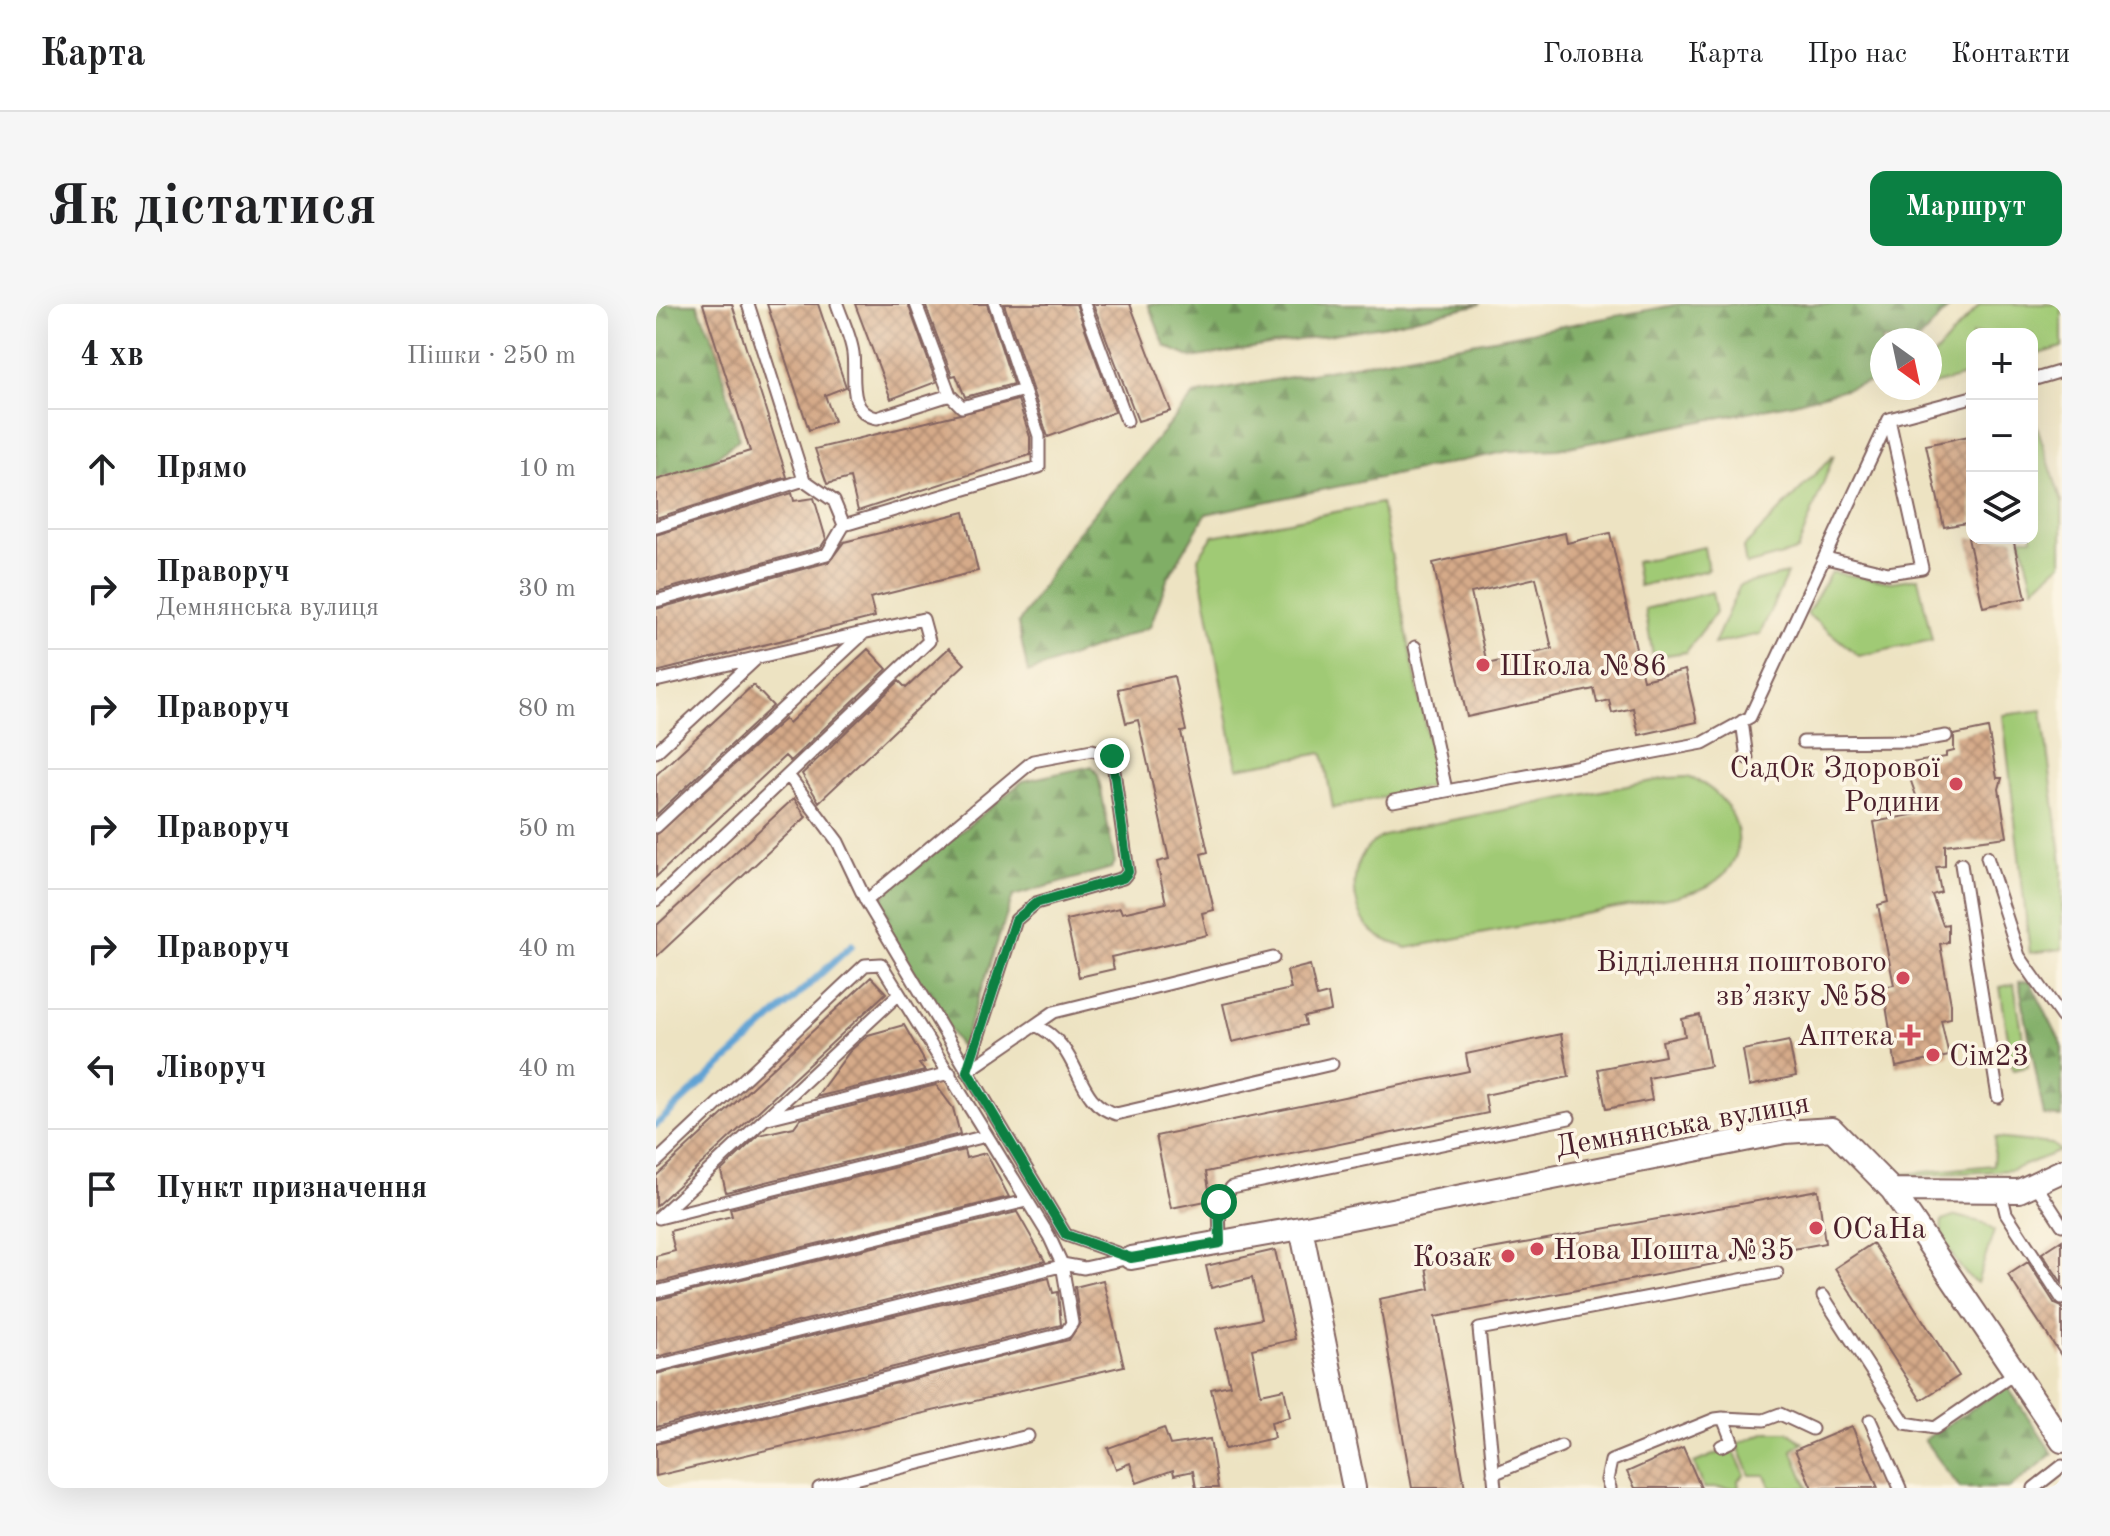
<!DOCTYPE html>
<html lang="uk">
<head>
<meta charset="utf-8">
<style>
	:root { --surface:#fff; --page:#f6f6f6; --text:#202124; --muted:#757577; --line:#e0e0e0; --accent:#0b8043 }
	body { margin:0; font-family:"Old Standard TT",serif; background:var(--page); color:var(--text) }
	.controls { position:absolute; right:24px; top:24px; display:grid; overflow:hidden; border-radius:16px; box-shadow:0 8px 32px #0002 }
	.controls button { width:72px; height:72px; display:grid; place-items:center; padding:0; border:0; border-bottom:2px solid var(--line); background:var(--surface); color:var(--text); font:40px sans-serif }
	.compass { position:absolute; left:1214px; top:24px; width:72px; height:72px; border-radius:50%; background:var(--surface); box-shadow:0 8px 32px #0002; rotate:147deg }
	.stop { position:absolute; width:24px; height:24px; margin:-18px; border:6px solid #0b8043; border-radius:50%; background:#fff }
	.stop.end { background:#0b8043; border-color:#fff; box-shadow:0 2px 8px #0008 }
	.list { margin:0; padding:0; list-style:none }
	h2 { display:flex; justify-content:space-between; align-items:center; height:104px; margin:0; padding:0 32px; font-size:34px }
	h2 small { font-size:26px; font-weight:400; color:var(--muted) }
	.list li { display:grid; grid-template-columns:52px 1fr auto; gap:24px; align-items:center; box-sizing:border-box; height:120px; padding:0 32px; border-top:2px solid var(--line) }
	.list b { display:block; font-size:30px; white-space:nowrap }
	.list p { margin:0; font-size:26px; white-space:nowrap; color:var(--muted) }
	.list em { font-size:26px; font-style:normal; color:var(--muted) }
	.icon { flex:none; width:44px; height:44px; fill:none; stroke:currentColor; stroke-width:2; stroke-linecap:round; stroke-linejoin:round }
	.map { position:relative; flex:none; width:1406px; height:1184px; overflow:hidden; border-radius:16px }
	header { display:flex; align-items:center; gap:48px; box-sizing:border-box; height:112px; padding:0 40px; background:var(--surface); border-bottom:2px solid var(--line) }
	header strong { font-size:38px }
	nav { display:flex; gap:44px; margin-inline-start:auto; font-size:28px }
	.intro { display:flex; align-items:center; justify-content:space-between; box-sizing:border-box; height:192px; padding:0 48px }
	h1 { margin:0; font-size:56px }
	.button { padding:20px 36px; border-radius:16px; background:var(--accent); color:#fff; font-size:28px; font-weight:700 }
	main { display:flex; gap:48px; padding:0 48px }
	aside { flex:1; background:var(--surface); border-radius:16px; box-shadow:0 8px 32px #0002 }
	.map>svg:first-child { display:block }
	.green { fill:#a0ca75; stroke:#757450; stroke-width:2 }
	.forest { fill:url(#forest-firs); stroke:#656648; stroke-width:2 }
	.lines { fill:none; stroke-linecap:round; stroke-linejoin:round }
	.stream { stroke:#60a3d4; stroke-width:7 }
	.building { fill:url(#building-cross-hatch); fill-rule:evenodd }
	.lane-casing { stroke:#836460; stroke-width:15 }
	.street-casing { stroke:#836460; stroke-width:26 }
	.lane { stroke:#fff; stroke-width:11 }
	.street { stroke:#fff; stroke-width:22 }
	.route { stroke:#0b8043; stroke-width:10 }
	.poi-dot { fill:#d1495b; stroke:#fcf5e5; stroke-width:3 }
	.labels { text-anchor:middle; stroke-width:7; stroke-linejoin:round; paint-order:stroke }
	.poi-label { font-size:30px; fill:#4a1f2b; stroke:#fcf5e5; text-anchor:start }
	.street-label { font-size:30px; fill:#4a1f2b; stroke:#fcf5e5 }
</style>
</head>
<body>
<header>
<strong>Карта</strong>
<nav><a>Головна</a><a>Карта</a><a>Про нас</a><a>Контакти</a></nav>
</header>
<div class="intro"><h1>Як дістатися</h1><a class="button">Маршрут</a></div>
<main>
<aside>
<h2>4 хв<small>Пішки · 250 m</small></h2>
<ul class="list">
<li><svg class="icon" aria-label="ahead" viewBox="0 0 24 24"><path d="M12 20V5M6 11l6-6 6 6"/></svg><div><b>Прямо</b></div><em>10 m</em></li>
<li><svg class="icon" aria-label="right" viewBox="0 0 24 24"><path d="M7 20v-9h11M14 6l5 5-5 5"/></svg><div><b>Праворуч</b><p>Демнянська вулиця</p></div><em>30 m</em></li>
<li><svg class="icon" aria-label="right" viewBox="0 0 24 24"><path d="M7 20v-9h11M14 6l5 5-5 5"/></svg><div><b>Праворуч</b></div><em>80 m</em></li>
<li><svg class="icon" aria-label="right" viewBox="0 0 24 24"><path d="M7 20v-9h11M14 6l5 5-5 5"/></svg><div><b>Праворуч</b></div><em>50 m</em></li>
<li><svg class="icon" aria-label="right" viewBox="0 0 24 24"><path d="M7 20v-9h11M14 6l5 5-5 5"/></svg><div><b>Праворуч</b></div><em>40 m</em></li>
<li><svg class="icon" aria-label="left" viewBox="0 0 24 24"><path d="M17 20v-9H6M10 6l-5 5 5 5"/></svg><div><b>Ліворуч</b></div><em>40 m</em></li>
<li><svg class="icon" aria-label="arrive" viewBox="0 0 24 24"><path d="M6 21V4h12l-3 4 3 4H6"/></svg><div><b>Пункт призначення</b></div></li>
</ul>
</aside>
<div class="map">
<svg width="1406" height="1184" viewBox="0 0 1406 1184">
	<defs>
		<pattern id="forest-firs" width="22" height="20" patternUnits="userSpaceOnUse" patternTransform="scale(2)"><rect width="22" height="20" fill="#80ae66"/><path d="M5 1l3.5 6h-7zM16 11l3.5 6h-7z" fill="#6b8d54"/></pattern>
		<pattern id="building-cross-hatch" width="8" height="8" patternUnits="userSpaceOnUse" patternTransform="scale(2)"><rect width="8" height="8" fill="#d5aa89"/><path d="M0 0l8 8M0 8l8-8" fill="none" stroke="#af8a70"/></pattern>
	</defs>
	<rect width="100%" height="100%" fill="#fcf5e5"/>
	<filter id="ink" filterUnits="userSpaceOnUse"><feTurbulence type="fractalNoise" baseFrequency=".0125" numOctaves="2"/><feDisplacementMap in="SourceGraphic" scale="16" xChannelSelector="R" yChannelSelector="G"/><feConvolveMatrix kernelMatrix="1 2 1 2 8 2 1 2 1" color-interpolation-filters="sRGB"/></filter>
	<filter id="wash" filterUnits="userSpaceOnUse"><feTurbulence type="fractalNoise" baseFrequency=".006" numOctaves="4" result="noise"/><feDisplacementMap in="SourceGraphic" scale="32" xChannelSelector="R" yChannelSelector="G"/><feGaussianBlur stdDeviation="1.8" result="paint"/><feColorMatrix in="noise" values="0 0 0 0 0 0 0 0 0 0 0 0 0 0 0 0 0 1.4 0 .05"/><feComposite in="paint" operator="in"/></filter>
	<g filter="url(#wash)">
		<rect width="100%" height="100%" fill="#ede3c2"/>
		<path class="green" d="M 1324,0 L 1406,0 L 1406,43 L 1376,52 L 1376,30 L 1316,30 L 1316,70 L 1274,82 L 1274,56 Z
			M 1376,107 L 1406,199 L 1406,259 L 1378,284 L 1365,234 L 1376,234 Z
			M 1178,151 L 1141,247 L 1090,261 L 1087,244 Z
			M 725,199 L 781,481 L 677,504 L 667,449 L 581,464 L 542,254 L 557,232 Z
			M 1048,243 L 1052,266 L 983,282 L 979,258 Z
			M 1175,268 L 1235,278 L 1262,274 L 1276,336 L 1203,352 L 1151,310 Z
			M 1131,270 L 1104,330 L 1058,340 L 1084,281 Z
			M 1056,288 L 1060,308 L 1030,348 L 997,353 L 989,305 Z
			M 1386,406 L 1406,560 L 1406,645 L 1374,649 L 1347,411 Z
			M 1032,473 C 1082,490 1105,553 1052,582 C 1041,588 1029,590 1017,593 L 751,644 C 737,639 723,635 713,624 C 693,599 692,554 722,535 C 728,531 738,529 745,526 L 1012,474 Z
			M 1358,680 L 1372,763 L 1357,766 L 1344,683 Z
			M 1339,834 L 1396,840 L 1404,847 L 1356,866 L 1243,873 L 1233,867 L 1248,870 L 1337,861 Z
			M 1300,912 L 1328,919 L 1338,927 L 1321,979 C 1306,970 1281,934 1286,917 Z
			M 1111,1128 L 1132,1128 L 1147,1139 L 1136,1146 L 1152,1184 L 1115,1184 L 1109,1171 L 1094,1171 L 1081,1140 Z
			M 1076,1143 L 1089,1171 L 1082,1176 L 1083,1184 L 1048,1184 L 1038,1159 Z"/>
		<path class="forest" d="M 0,0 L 41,0 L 60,42 L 83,135 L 36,172 L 0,177 Z
			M 492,0 L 825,0 L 731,21 L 536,54 L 509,42 Z
			M 1024,0 L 1276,0 L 1293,4 L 1263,36 L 1226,36 L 1226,75 L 1138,99 L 902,145 L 853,147 L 550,210 L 511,276 L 494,323 L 372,369 L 362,320 L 417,234 L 538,91 Z
			M 436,462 L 442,471 L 459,558 L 456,564 L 357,592 L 306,742 L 303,741 L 224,613 L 224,598 L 233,586 L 367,477 Z
			M 1374,677 L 1406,741 L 1406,813 L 1388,812 L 1363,678 Z
			M 1351,1082 L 1397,1150 L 1354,1184 L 1304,1184 L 1268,1136 Z"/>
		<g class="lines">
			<path class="stream" d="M 0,821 L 196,641"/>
		</g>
		<g id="blocks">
			<path class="building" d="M 47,0 L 76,0 L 131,173 L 0,214 L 0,176 L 94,147 Z
				M 111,0 L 162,0 L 190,83 L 169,91 L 178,117 L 153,126 Z
				M 199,0 L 252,0 L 280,78 L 235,95 Z
				M 269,0 L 331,0 L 357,80 L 309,93 L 300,71 L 296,72 Z
				M 348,0 L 420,0 L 459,108 L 392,133 Z
				M 437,0 L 474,0 L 515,107 L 482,117 Z
				M 362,96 L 374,133 L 374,151 L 202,207 L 194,174 L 171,180 L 159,145 Z
				M 1313,132 L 1316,218 L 1288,223 L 1270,141 Z
				M 136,189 L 138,197 L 158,194 L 170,235 L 165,243 L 0,288 L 0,231 Z
				M 308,208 L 322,267 L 214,294 L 219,313 L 0,368 L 0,305 L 173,258 L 188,238 Z
				M 909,229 L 911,239 L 954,229 L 987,376 L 1029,366 L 1041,418 L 983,431 L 977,404 L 956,409 L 953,396 L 941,399 L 938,385 L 811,413 L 777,259 ZM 880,274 L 896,345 L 831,360 L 815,289 Z
				M 1312,234 L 1357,234 L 1370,294 L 1327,303 Z
				M 293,344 L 309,360 L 163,498 L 146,470 L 243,377 L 250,384 Z
				M 212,345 L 231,365 L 134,457 L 129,452 L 0,573 L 0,531 L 129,415 L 133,419 Z
				M 518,372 L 530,427 L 525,428 L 552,548 L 545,550 L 558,606 L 546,609 L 551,631 L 455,653 L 458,665 L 423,673 L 410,616 L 464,604 L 466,609 L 510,599 L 501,558 L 513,555 L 482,416 L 470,419 L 462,385 Z
				M 97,381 L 117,402 L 0,511 L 0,471 Z
				M 1332,424 L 1341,474 L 1346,474 L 1343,485 L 1351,533 L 1289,541 L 1289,562 L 1280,563 L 1285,588 L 1276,591 L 1287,621 L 1292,620 L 1292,638 L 1284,640 L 1295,700 L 1295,714 L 1285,716 L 1293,752 L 1240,763 L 1227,683 L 1238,681 L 1222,601 L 1232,598 L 1218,518 L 1266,509 L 1249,460 L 1290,453 L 1290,449 L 1298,447 L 1298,431 Z
				M 138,494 L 150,513 L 0,653 L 0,622 Z
				M 654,661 L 661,693 L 672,690 L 675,707 L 648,713 L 650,721 L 576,738 L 567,700 L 635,685 L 631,667 Z
				M 215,673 L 230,689 L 0,902 L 0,872 Z
				M 1044,711 L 1054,762 L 992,774 L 996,796 L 950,805 L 942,765 L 1009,752 L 1006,737 L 1029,732 L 1026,715 Z
				M 248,721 L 269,758 L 263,760 L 269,767 L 160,793 L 194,747 L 212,731 Z
				M 905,730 L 913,773 L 829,791 L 832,809 L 550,868 L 555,896 L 515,904 L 500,832 L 813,767 L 810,750 Z
				M 1133,737 L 1140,772 L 1093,782 L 1087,746 Z
				M 280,781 L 297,804 L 304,830 L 70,888 L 65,867 L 103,831 L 138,823 L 144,815 Z
				M 308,846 L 310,854 L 330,849 L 353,893 L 0,979 L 0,952 L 19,947 L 14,927 L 76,912 L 74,905 Z
				M 1162,886 L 1169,939 L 779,1013 L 809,1184 L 756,1184 L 723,995 L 774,985 L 769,957 Z
				M 361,908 L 389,957 L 0,1053 L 0,996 Z
				M 1406,936 L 1406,979 L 1386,949 Z
				M 1217,939 L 1303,1072 L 1265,1096 L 1179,964 Z
				M 619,946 L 639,1035 L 596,1045 L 605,1090 L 628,1085 L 634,1113 L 615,1118 L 618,1134 L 569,1145 L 555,1085 L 574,1081 L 560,1025 L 605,1015 L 596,974 L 555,984 L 550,962 Z
				M 1372,958 L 1399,1000 L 1406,1003 L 1406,1053 L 1352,971 Z
				M 393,974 L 397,989 L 402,988 L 405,1021 L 0,1123 L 0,1070 Z
				M 447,976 L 468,1062 L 0,1172 L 0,1140 L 413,1036 L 424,1019 L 419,983 Z
				M 1196,1122 L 1222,1184 L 1156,1184 L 1139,1146 Z
				M 508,1124 L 514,1141 L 554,1135 L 562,1184 L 540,1184 L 537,1167 L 518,1171 L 517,1166 L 481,1179 L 474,1159 L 460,1165 L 452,1144 Z
				M 1027,1143 L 1045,1184 L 979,1184 L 971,1168 Z"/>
		</g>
	</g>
	<g filter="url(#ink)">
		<use href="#blocks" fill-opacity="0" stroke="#836460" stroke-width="2"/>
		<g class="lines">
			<defs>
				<path id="lane" d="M 181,0 C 186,15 195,33 197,49 C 200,71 190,108 221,114 L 294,91 L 260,0
					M 428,0 L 471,117
					M 1376,76 L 1406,67
					M 294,91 L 306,103 L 368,86
					M 188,221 L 383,163 L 383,132 L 339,0
					M 0,223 L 148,176
					M 1170,254 L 1232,269 L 1266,264 L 1233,115
					M 0,297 L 171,250 L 188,221 L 178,197 L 148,176 L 92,0
					M 759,343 L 790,486
					M 0,377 L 267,315 L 273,337 L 0,596
					M 1086,417 L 1091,454
					M 1147,438 L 1260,437 L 1290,432
					M 0,448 L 99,356
					M 132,471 L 182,538 L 210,597 L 410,931 L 475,954
					M 737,497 L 1047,439 L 1094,413 L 1233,115 L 1316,93
					M 0,523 L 208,329
					M 1331,553 L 1363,652 L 1406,713
					M 1305,560 L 1342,793
					M 210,597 L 377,457 L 436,446 L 456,452 L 472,568 L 467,574 L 380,599 L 360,616 L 311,767
					M 379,721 C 428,743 416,798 460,810 L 676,760
					M 312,767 L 398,708 L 617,654
					M 112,814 L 294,769
					M 0,858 L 209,661 L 225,660 L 393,932 L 406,960 L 416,1019 L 410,1028 L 398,1032 L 0,1132
					M 1380,881 L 1406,921
					M 1345,888 L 1350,909 L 1406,995
					M 3,913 L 243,690
					M 3,914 L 330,832
					M 564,939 L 563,898 L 576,883 L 913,814
					M 406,960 L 428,964 L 474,954
					M 0,988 L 370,897
					M 1167,992 L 1249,1119 L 1279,1124 L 1359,1069
					M 0,1062 L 409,961
					M 1067,1114 L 1108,1116 L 1124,1110 L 1156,1125
					M 1214,1116 L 1244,1184
					M 837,1170 L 905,1142
					M 163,1184 L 372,1132
					M 839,1184 L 823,1025 L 1121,969
					M 954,1184 L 951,1176 L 955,1157 L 1059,1115 L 1067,1114 L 1076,1137 L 1065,1142
					M 1378,1184 L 1406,1162"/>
				<path id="street" d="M 1236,886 L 1363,887 L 1406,867
					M 645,924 L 698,1184
					M 475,954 L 645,924 L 1129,828 L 1176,825 L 1236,886 L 1406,1137"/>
			</defs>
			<use href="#lane" class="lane-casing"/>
			<use href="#street" class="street-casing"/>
			<use href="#lane" class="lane"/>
			<use href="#street" class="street"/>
		</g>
	</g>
	<g class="lines" filter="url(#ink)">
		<path class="route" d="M 456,452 L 472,568 L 467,574 L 380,599 L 360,616 L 311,767 L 410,931 L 475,954 L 564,939 L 563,898"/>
	</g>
	<g class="poi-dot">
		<circle cx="827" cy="361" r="8"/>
		<circle cx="1300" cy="480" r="8"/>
		<circle cx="1247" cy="674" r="8"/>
		<path d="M1250 719h8v8h8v8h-8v8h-8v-8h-8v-8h8z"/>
		<circle cx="1277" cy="751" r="8"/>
		<circle cx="1160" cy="924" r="8"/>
		<circle cx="881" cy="945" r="8"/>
		<circle cx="852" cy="952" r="8"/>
	</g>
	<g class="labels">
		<g class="poi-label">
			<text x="843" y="371">Школа №86</text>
			<text x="1284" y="473" text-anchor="end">СадОк Здорової<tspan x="1284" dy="34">Родини</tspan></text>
			<text x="1231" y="667" text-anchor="end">Відділення поштового<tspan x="1231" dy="34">зв’язку №58</tspan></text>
			<text x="1238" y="741" text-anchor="end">Аптека</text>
			<text x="1293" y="761">Сім23</text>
			<text x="1176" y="934">ОСаНа</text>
			<text x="897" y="955">Нова Пошта №35</text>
			<text x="836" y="962" text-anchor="end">Козак</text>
		</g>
		<g class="street-label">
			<text transform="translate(1026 820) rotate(-10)" y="10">Демнянська вулиця</text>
		</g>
	</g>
</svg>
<div class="controls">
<button>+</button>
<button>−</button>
<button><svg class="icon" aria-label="layers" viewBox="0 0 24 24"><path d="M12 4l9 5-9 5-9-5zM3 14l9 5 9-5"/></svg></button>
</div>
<svg class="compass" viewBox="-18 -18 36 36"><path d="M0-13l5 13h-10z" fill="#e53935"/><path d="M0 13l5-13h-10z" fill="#757577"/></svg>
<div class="stop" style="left:563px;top:898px"></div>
<div class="stop end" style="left:456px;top:452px"></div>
</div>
</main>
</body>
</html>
